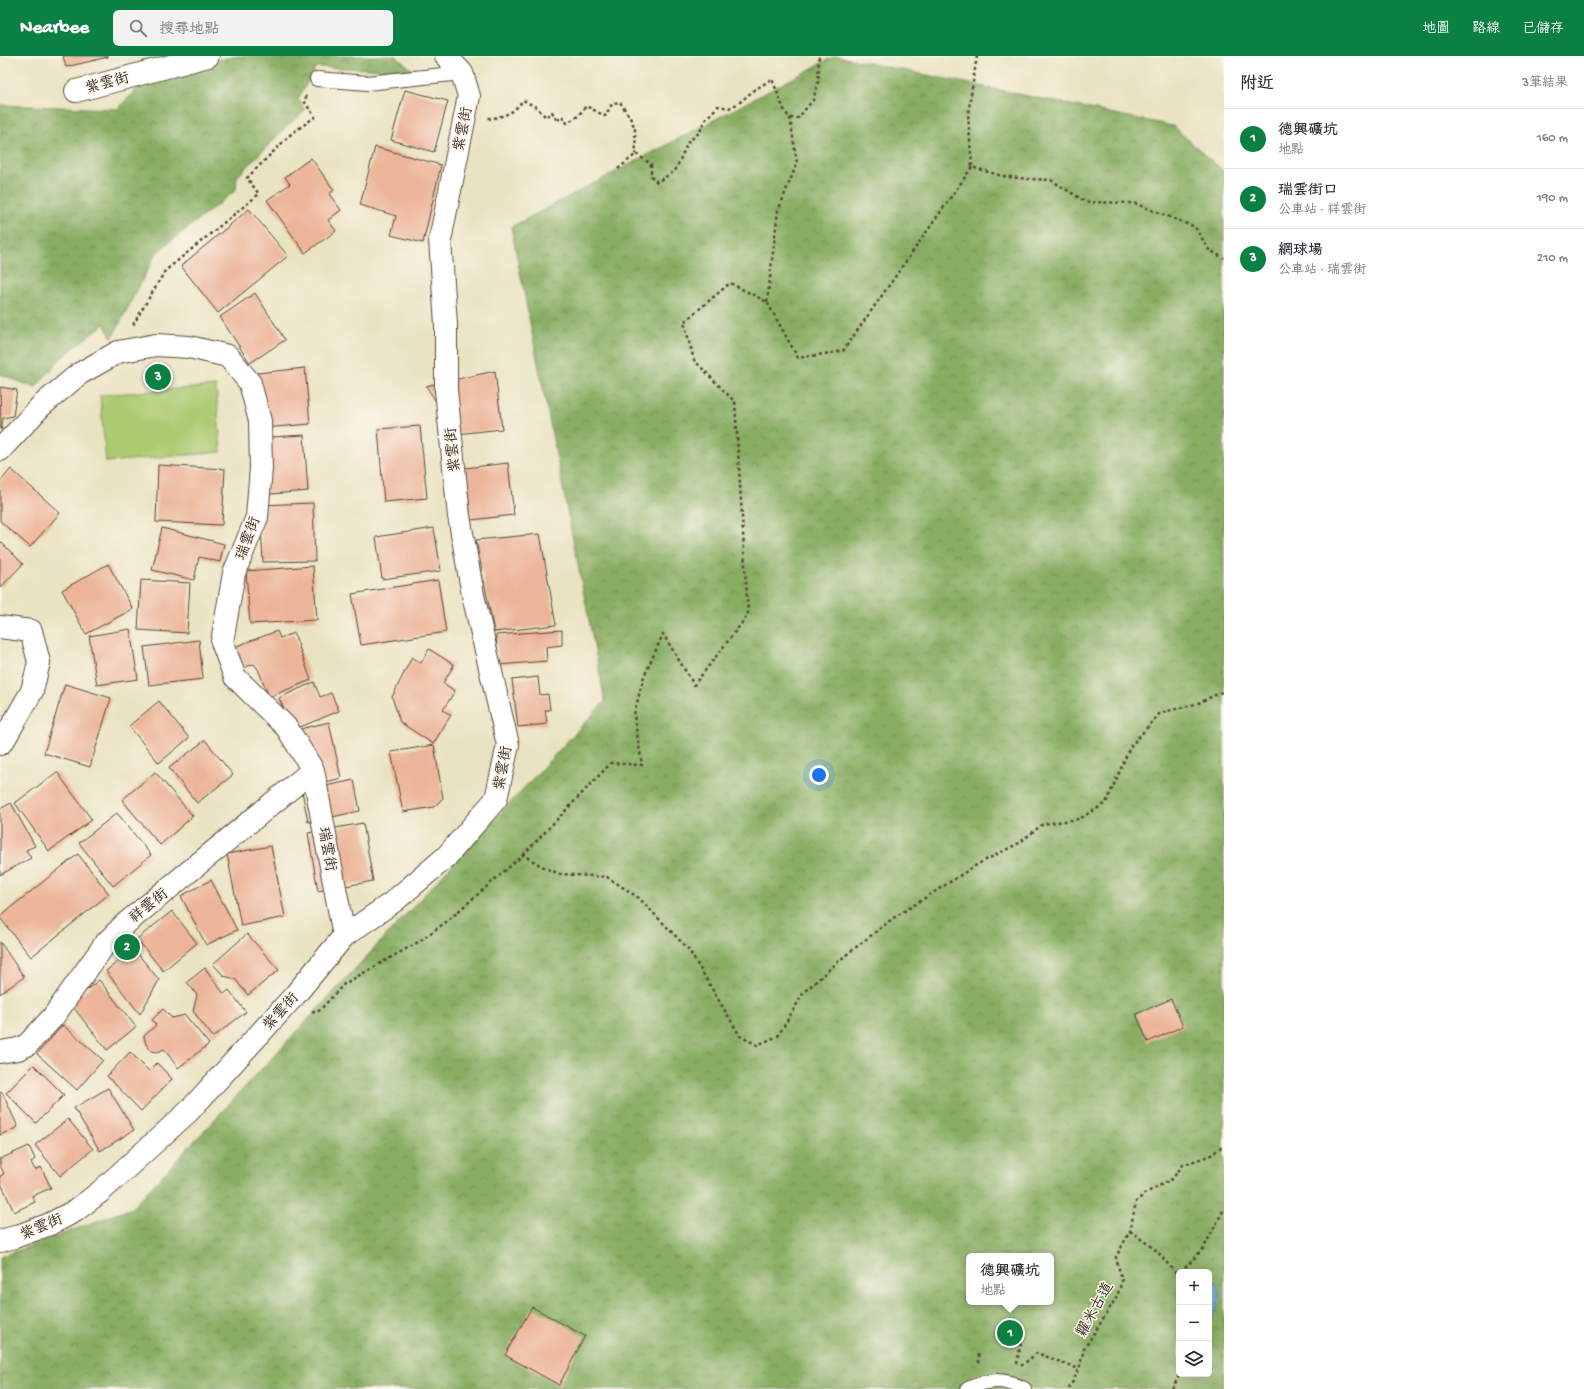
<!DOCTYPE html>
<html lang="zh-TW">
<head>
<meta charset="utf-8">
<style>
	:root { --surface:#fff; --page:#f2f2f3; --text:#2b2b33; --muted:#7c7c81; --line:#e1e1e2; --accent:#0b8043 }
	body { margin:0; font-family:"Gochi Hand","LXGW WenKai TC",sans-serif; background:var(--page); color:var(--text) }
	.controls { position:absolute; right:12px; bottom:12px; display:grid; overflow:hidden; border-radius:6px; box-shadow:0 4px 16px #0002 }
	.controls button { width:36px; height:36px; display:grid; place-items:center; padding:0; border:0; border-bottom:1px solid var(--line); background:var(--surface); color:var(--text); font:20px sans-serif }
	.you { position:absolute; left:819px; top:719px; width:14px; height:14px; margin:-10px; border:3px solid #fff; border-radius:50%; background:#1a73e8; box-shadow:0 0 0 6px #1a73e833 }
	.badge { display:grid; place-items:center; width:26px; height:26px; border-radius:50%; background:var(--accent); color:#fff; font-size:13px; font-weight:700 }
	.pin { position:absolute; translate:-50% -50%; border:2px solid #fff; box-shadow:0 1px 4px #0006 }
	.popup { position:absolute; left:966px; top:1197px; width:88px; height:52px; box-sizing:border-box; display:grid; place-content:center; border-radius:6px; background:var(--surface); filter:drop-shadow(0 1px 3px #0005); font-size:13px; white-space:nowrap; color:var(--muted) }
	.popup b { font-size:15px; color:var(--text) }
	.popup::after { content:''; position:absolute; left:50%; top:100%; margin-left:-8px; border:8px solid transparent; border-top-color:var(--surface) }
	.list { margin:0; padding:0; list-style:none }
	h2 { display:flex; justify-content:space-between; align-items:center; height:52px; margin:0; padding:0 16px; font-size:17px }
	h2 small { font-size:13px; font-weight:400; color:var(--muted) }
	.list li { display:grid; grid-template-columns:26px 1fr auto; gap:12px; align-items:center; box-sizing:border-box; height:60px; padding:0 16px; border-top:1px solid var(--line) }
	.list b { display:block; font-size:15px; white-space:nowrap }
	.list p { margin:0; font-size:13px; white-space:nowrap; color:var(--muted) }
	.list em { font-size:13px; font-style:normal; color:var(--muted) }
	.icon { flex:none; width:22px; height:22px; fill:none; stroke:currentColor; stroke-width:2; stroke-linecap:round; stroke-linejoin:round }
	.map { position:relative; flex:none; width:1224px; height:1333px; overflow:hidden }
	header { display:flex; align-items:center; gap:24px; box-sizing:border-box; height:56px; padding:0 20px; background:var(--accent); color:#fff }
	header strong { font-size:19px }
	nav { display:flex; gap:22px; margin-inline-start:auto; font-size:14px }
	.search { width:280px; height:36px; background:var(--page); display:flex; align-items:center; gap:10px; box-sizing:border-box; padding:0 14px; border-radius:6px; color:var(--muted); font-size:15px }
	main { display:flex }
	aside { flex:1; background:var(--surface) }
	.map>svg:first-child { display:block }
	.forest { fill:url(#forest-crowns); stroke:#626c40; fill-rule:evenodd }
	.pitch { fill:#acca71; stroke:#747a48 }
	.water { fill:#75aae2; stroke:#586a80 }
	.building { fill:#ecb498 }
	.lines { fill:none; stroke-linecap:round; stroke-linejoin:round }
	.service-casing { stroke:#554637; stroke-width:16 }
	.minor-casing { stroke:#554637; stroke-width:24 }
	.path { stroke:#554637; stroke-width:2.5; stroke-dasharray:3 3; stroke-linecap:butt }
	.service { stroke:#fff; stroke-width:14 }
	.minor { stroke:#fff; stroke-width:22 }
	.labels { text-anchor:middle; stroke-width:3; stroke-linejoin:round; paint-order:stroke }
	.street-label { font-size:15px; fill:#3b2a1e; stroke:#fbf7ec }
</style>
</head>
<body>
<header>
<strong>Nearbee</strong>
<div class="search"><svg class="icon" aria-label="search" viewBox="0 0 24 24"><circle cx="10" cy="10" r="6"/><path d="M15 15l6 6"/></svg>搜尋地點</div>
<nav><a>地圖</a><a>路線</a><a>已儲存</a></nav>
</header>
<main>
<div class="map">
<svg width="1224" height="1333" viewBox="0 0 1224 1333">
	<defs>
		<pattern id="forest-crowns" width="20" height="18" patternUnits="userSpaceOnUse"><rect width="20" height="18" fill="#89ae63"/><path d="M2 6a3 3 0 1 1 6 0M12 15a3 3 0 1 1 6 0" fill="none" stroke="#718e51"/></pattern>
	</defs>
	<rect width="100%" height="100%" fill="#fbf7ec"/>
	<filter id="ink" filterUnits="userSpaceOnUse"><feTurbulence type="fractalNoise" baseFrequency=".025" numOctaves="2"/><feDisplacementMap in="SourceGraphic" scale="8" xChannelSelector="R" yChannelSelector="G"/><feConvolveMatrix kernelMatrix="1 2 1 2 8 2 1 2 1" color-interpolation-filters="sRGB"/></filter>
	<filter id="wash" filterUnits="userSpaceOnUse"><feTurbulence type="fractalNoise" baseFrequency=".012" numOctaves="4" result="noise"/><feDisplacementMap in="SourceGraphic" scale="16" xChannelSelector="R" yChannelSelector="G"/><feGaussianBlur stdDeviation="0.9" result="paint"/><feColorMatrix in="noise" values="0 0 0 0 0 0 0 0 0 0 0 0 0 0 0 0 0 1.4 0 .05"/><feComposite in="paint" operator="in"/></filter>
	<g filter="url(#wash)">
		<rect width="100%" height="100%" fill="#eae3c2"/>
		<path class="forest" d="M 237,0 L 395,0 L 414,15 L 316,11 L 298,43 L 305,55 L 285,72 L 237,121 L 236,134 L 157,196 L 112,282 L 104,268 L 61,302 L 35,332 L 0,318 L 0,49 L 118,53 L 140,29 L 214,5 Z
			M 835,0 L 1173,70 L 1224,116 L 1224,1333 L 0,1333 L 0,1201 L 132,1152 L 605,645 L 511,171 ZM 969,1200 L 1051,1200 L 1051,1246 L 969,1246 ZM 1179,1216 L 1209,1216 L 1209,1318 L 1179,1318 Z"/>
		<path class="pitch" d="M 216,330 L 221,396 L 106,406 L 100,339 Z"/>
		<path class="water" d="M 1209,1224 L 1217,1226 C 1222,1237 1218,1257 1209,1266 Z"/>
		<g id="blocks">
			<path class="building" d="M 63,0 L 108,0 L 108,1 L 66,11 Z
				M 405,34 L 448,45 L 434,96 L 391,84 Z
				M 375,91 L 441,109 L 423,187 L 391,179 L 396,160 L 360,149 Z
				M 311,102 L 334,134 L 329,138 L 341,154 L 328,164 L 336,175 L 305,197 L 267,144 L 290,128 L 285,121 Z
				M 249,153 L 288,200 L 218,257 L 181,210 Z
				M 255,237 L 285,284 L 250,307 L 220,261 Z
				M 305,312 L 310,368 L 253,373 L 248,318 Z
				M 495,315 L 502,373 L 457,378 L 426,330 Z
				M 0,331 L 17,334 L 13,360 L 3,362 L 1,374 Z
				M 420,370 L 427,442 L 384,446 L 378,373 Z
				M 304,379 L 308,435 L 259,439 L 255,382 Z
				M 508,407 L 514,459 L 471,464 L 465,412 Z
				M 158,409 L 225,413 L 222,469 L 156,466 Z
				M 11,413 L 60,457 L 30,491 L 0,465 L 0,426 Z
				M 313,447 L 315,505 L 263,506 L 260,449 Z
				M 162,472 L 224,488 L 220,506 L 199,501 L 194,524 L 152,514 Z
				M 434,472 L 441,515 L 382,523 L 376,481 Z
				M 540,478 L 556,569 L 494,576 L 476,484 Z
				M 0,485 L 23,508 L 0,532 Z
				M 108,508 L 133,553 L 86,578 L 62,534 Z
				M 313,510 L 317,564 L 250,568 L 246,515 Z
				M 141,524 L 190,527 L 187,577 L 138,574 Z
				M 438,524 L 446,576 L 361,589 L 352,538 Z
				M 130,573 L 138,623 L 97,629 L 89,580 Z
				M 562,574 L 562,589 L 546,591 L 547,605 L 498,609 L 496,579 Z
				M 277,575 L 280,582 L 294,577 L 311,624 L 269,641 L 258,613 L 254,608 L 237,614 L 229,593 Z
				M 199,584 L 203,623 L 149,629 L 144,591 Z
				M 429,593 L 454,609 L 443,627 L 455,635 L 443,654 L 451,659 L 433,688 L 400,666 L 392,641 L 412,601 L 421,607 Z
				M 538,621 L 540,639 L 548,638 L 550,654 L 545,654 L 547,668 L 518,671 L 512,624 Z
				M 314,626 L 320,641 L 331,637 L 339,655 L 293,674 L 279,642 Z
				M 65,628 L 111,642 L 90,711 L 44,697 Z
				M 159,645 L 189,682 L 159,707 L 129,670 Z
				M 329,666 L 341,722 L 314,729 L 300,673 Z
				M 205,684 L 233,719 L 197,747 L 169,712 Z
				M 434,689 L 443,742 L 434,751 L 403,756 L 391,696 Z
				M 57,716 L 92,764 L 49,795 L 15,747 Z
				M 155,716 L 193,760 L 160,789 L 122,744 Z
				M 354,724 L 360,755 L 308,766 L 302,735 Z
				M 11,747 L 35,790 L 26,794 L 31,802 L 0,819 L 0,753 Z
				M 117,757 L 151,799 L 113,830 L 79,787 Z
				M 363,767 L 373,825 L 318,835 L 308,777 Z
				M 271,790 L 285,861 L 241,870 L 227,798 Z
				M 78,798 L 109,838 L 31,901 L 0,862 L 0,860 Z
				M 211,824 L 237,874 L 206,889 L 181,840 Z
				M 172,855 L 197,887 L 163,915 L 137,883 Z
				M 247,878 L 279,914 L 248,939 L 235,923 L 224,920 L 213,908 Z
				M 0,886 L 24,921 L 0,938 Z
				M 134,893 L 159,924 L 140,958 L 106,915 Z
				M 205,912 L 224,938 L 229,934 L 246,956 L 213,981 L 193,955 L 197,939 L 187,926 Z
				M 99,924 L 136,971 L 107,994 L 70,947 Z
				M 1171,943 L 1183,970 L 1148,986 L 1136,958 Z
				M 163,953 L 172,962 L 185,959 L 209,988 L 178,1012 L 164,993 L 158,996 L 151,995 L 146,988 L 144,980 L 156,969 L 152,964 Z
				M 63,969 L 103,1004 L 77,1034 L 37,998 Z
				M 130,996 L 149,1015 L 157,1007 L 172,1023 L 141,1055 L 107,1020 Z
				M 34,1009 L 64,1039 L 36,1067 L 6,1037 Z
				M 108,1032 L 134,1074 L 100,1095 L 74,1052 Z
				M 2,1036 L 18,1071 L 0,1079 L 0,1037 Z
				M 68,1063 L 93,1093 L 60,1120 L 35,1089 Z
				M 29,1090 L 35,1103 L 31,1106 L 35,1114 L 41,1111 L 51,1132 L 32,1140 L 35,1146 L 14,1156 L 0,1125 L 0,1120 L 4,1118 L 0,1109 L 0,1103 Z
				M 532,1251 L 585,1280 L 559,1329 L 505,1299 Z"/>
		</g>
	</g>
	<g filter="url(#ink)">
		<use href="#blocks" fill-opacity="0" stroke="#554637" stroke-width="1"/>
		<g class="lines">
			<defs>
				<path id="service" d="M 317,23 L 367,27 L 462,17
					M 968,1333 C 987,1323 1004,1322 1024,1333"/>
				<path id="minor" d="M 76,35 L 208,0
					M 0,394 L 41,350 L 79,318 L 118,296 L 156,289 L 189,291 L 228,300 L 250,327 L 260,365 L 261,412 L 257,461 L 234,517 L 222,586 L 235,621 L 287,672 L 313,714 L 344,880
					M 0,571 L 31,575 L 39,606 L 32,635 L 5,682 L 0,688
					M 0,996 L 18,993 L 27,989 L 53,961 L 105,888 L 125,868 L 313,714
					M 0,1185 L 15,1181 L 50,1168 L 75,1155 L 100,1136 L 189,1055 L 295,939 L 344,880 L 393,846 L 446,801 L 496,743 L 508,689 L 473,539 L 459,460 L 446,334 L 446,268 L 440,184 L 469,40 L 462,17 L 446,0"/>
			</defs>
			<use href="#service" class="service-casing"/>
			<use href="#minor" class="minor-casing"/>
			<path class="path" d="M 977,0 L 968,58 L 972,111 L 1002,120 L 1027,123 L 1051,124 L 1086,146 L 1134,147 L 1195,171 L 1209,194 L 1224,202
				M 489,61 L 490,63 C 506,59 513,58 523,44 L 536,51 L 546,61 L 552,56 L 557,65 L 562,60 L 567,67 L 578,60 L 586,50 L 605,60 L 612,48 L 620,46 L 632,65 L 635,74 L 636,98
				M 636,98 L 651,108 L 651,120 L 657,126 L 675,115 L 688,86 L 700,76 L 704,65 L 718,50 L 729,52 L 739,47 L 753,35 L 772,23 L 785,56 L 790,62 L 798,62 L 813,44 L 818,26 L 819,0
				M 618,113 L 636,98
				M 767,246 L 778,155 L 797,107 L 790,62
				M 133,269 L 165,215 L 259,138 L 247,122 L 291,78 L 315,61 L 304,45 L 307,39
				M 523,799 L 611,707 L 642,709 L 634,659 L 643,623 L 663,578 L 694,629 L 748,559 L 735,346 L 694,304 L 684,266 L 730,227 L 767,246 L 798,302 L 843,295 L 972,111
				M 312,955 L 317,956 L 320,954 L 344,928 L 420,885 L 446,866 L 523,799 L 545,812 L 560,818 L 607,821 L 639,842 L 689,894 L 740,980 L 757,989 L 778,980 L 804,936 L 841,903 L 892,863 L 978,808 L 1019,787 L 1043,768 L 1079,763 L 1106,747 L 1130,691 L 1160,657 L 1196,648 L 1224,635
				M 1130,1175 L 1157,1195 L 1178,1220 L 1179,1231
				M 1181,1216 L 1203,1193 L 1224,1153
				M 979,1298 L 979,1308
				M 1017,1308 L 1023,1275
				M 1021,1310 L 1037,1297 L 1079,1313
				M 1069,1333 L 1079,1313 L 1084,1293 L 1108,1255 L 1117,1240 L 1122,1225 L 1116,1201 L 1130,1175 L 1136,1146 L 1144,1138 L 1172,1123 L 1183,1109 L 1211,1099 L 1224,1089
				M 1172,1333 L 1180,1318"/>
			<use href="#service" class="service"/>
			<use href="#minor" class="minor"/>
		</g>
	</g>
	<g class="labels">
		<g class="street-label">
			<text transform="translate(107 26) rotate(-15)" y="5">紫雲街</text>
			<text transform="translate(462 73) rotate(-79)" y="5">紫雲街</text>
			<text transform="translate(452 394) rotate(-96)" y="5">紫雲街</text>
			<text transform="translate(247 482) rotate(-70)" y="5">瑞雲街</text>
			<text transform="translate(502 712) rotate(-80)" y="5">紫雲街</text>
			<text transform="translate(328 793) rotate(80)" y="5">瑞雲街</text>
			<text transform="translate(148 849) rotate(-39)" y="5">祥雲街</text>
			<text transform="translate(280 955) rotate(-48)" y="5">紫雲街</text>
			<text transform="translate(41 1170) rotate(-23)" y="5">紫雲街</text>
			<text transform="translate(1094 1253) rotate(-61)" y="5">糶米古道</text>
		</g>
	</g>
</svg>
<div class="controls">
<button>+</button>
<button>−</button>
<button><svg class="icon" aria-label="layers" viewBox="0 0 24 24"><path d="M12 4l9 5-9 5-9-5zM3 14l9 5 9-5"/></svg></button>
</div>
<div class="you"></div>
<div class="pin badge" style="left:1010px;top:1277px">1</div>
<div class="popup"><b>德興礦坑</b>地點</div>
<div class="pin badge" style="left:127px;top:891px">2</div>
<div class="pin badge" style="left:158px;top:321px">3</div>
</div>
<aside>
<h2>附近<small>3筆結果</small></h2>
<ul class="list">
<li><span class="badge">1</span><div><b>德興礦坑</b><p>地點</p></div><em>160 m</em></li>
<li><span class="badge">2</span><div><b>瑞雲街口</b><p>公車站 · 祥雲街</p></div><em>190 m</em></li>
<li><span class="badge">3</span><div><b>網球場</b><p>公車站 · 瑞雲街</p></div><em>210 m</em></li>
</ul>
</aside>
</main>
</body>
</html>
